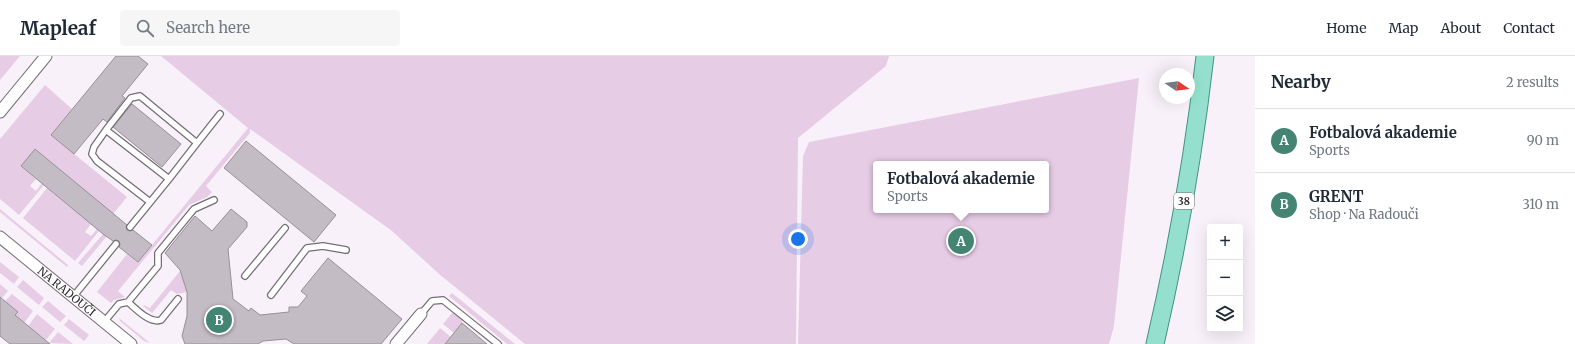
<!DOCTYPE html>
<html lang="en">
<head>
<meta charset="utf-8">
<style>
	:root { --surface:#fff; --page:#f6f6f7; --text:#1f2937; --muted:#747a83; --line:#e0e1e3; --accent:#438473 }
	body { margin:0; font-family:Merriweather,serif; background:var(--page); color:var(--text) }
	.controls { position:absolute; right:12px; bottom:12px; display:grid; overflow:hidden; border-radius:4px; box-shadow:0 4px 16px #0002 }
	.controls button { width:36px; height:36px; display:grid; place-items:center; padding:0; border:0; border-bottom:1px solid var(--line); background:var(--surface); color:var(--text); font:20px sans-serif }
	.compass { position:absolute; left:1159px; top:12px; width:36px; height:36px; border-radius:50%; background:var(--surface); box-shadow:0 4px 16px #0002; rotate:103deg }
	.you { position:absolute; left:798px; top:183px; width:14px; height:14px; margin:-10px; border:3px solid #fff; border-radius:50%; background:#1a73e8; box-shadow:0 0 0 6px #1a73e833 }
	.badge { display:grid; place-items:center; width:26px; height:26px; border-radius:50%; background:var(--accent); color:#fff; font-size:13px; font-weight:700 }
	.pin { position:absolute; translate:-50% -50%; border:2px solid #fff; box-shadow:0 1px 4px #0006 }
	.popup { position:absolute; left:873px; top:105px; width:176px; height:52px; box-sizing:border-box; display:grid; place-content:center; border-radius:4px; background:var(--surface); filter:drop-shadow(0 1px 3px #0005); font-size:13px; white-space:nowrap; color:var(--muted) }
	.popup b { font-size:15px; color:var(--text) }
	.popup::after { content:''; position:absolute; left:50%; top:100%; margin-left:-8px; border:8px solid transparent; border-top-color:var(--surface) }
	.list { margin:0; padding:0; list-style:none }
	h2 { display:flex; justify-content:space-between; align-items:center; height:52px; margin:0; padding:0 16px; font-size:17px }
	h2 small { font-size:13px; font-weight:400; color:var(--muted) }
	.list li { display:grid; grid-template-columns:26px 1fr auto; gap:12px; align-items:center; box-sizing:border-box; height:64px; padding:0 16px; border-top:1px solid var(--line) }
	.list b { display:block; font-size:15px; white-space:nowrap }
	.list p { margin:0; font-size:13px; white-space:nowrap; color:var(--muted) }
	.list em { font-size:13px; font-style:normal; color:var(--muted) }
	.icon { flex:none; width:22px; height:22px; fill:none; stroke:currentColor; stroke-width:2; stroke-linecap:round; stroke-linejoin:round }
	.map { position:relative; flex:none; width:1255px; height:288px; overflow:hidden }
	header { display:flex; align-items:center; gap:24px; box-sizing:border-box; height:56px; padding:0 20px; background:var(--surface); border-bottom:1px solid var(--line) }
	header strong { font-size:19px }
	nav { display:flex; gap:22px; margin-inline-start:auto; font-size:14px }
	.search { width:280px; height:36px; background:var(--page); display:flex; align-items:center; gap:10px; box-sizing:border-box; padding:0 14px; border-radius:4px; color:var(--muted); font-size:15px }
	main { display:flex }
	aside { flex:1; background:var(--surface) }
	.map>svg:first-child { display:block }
	.green { fill:#e7cce6; fill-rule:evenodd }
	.building { fill:#c4bcc4; stroke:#979097 }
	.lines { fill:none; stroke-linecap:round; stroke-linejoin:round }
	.service-casing { stroke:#756e75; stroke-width:8 }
	.minor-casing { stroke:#756e75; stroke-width:13 }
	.primary-casing { stroke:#429381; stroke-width:19 }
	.service { stroke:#fff; stroke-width:5.5 }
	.minor { stroke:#fff; stroke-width:11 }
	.primary { stroke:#94dfce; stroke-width:17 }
	.labels { text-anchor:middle; stroke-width:4; stroke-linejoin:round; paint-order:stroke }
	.shield { fill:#fff; stroke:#6d6b6d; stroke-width:1 }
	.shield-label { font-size:10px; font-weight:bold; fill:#2f2c2f }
	.street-label { font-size:11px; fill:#2f2c2f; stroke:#fff }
</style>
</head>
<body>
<header>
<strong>Mapleaf</strong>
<div class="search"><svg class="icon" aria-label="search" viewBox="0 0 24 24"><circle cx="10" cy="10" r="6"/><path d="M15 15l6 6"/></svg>Search here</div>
<nav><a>Home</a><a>Map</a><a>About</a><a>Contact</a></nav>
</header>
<main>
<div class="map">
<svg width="1255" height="288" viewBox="0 0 1255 288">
	<rect width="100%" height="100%" fill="#f9f1f9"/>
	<path class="green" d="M 0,0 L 20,0 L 0,24 Z
		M 161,0 L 889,0 L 886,10 L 798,82 L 796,288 L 525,288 L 439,218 L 392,175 L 250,73 L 250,77 L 206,130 L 212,136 L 207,141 L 189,149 L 118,235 L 125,241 L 114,244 L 111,247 L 97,236 L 127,198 L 138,206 L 248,72 Z
		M 1139,22 L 1114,270 L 1109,288 L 798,288 L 803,100 L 809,86 ZM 876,108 L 1046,108 L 1046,154 L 876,154 Z
		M 45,29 L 72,53 L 51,79 L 127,141 L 113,158 L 35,93 L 21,110 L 36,123 L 30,130 L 36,135 L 42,127 L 44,129 L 19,159 L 0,143 L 0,83 Z
		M 47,132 L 91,168 L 85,176 L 91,180 L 97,173 L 99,175 L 75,205 L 23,162 Z
		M 0,153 L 68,209 L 67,211 L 0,156 Z
		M 103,178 L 107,180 L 82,210 L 78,207 Z
		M 0,206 L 19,221 L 14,228 L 0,217 Z
		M 180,215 L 187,236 L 177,238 L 171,234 L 152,257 L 143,250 L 144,249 L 150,252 Z
		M 23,224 L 44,242 L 39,249 L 17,231 Z
		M 0,228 L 8,235 L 2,242 L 0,241 Z
		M 452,237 L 515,288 L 507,288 L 449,240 Z
		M 12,238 L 33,255 L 24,267 L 15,259 L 18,256 L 5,245 Z
		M 48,245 L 66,260 L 60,266 L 42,251 Z
		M 453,256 L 462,263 L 462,267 L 454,277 L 443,268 Z
		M 37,258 L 55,273 L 46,284 L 28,270 Z
		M 119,262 L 150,287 L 144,285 L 120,265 Z
		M 69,263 L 89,279 L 84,285 L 64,269 Z
		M 440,272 L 451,281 L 445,288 L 427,288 Z
		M 58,276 L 73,288 L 49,287 Z"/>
	<path class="building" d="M 116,0 L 138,0 L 148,8 L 122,40 L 125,42 L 107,66 L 103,63 L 74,98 L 51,79 Z
		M 132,48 L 181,88 L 162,111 L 113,71 Z
		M 246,85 L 336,159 L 314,186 L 224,112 Z
		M 35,93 L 127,169 L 127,174 L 130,175 L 133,174 L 152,189 L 138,206 L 119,191 L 120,188 L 119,185 L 116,184 L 113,185 L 103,178 L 21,110 Z
		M 231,153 L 247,166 L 247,171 L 228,193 L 233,243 L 249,255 L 251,252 L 260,259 L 289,256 L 289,251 L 298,251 L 307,240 L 301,235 L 328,202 L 402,263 L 381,288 L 294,288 L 286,283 L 263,285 L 258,288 L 185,288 L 182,280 L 187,260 L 187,236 L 180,214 L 165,197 L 195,160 L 212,175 Z
		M 0,241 L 18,256 L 15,259 L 50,288 L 10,288 L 0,280 Z
		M 462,267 L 487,288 L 445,288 Z"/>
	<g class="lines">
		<defs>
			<path id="service" d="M 106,74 L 131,42 L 140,40 L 197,87 L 169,123
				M 197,87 L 220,58
				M 130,171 L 169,123 L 106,74 L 94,91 L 92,98 L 97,105 L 150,146
				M 245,220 L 285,172
				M 271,239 L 307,192 L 323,190 L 346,194
				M 73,241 L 116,188
				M 128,246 L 158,210 L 158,197 L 194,153 L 214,144
				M 421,258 L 432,245 L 443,244 L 498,288
				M 104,266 L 119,248 L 128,246 C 136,253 150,268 161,264 L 178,243"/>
			<g id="minor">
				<path d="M 0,56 L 46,0"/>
				<path id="s1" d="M 0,181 L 131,288"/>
				<path d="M 396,288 L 421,258"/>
			</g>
			<path id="primary" d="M 1155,288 C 1177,193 1194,97 1205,0"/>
		</defs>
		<use href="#service" class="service-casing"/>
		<use href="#minor" class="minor-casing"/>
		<use href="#primary" class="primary-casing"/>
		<use href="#service" class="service"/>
		<use href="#minor" class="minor"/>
		<use href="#primary" class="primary"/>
	</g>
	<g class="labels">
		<rect class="shield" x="1174" y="137" width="20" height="16" rx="3"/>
		<g class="shield-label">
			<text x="1184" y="149">38</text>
		</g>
		<g class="street-label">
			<text dy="4" stroke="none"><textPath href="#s1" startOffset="86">NA RADOUČI</textPath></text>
		</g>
	</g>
</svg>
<div class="controls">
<button>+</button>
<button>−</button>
<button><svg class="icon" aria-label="layers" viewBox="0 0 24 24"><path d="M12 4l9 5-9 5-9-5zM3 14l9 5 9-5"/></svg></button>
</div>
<svg class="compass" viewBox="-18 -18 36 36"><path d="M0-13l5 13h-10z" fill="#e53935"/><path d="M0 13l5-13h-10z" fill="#747a83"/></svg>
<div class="you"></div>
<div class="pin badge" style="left:961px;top:185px">A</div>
<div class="popup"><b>Fotbalová akademie</b>Sports</div>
<div class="pin badge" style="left:219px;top:264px">B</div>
</div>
<aside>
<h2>Nearby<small>2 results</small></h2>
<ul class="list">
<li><span class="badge">A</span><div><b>Fotbalová akademie</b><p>Sports</p></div><em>90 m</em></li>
<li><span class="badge">B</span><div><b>GRENT</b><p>Shop · Na Radouči</p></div><em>310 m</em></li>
</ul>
</aside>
</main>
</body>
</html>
